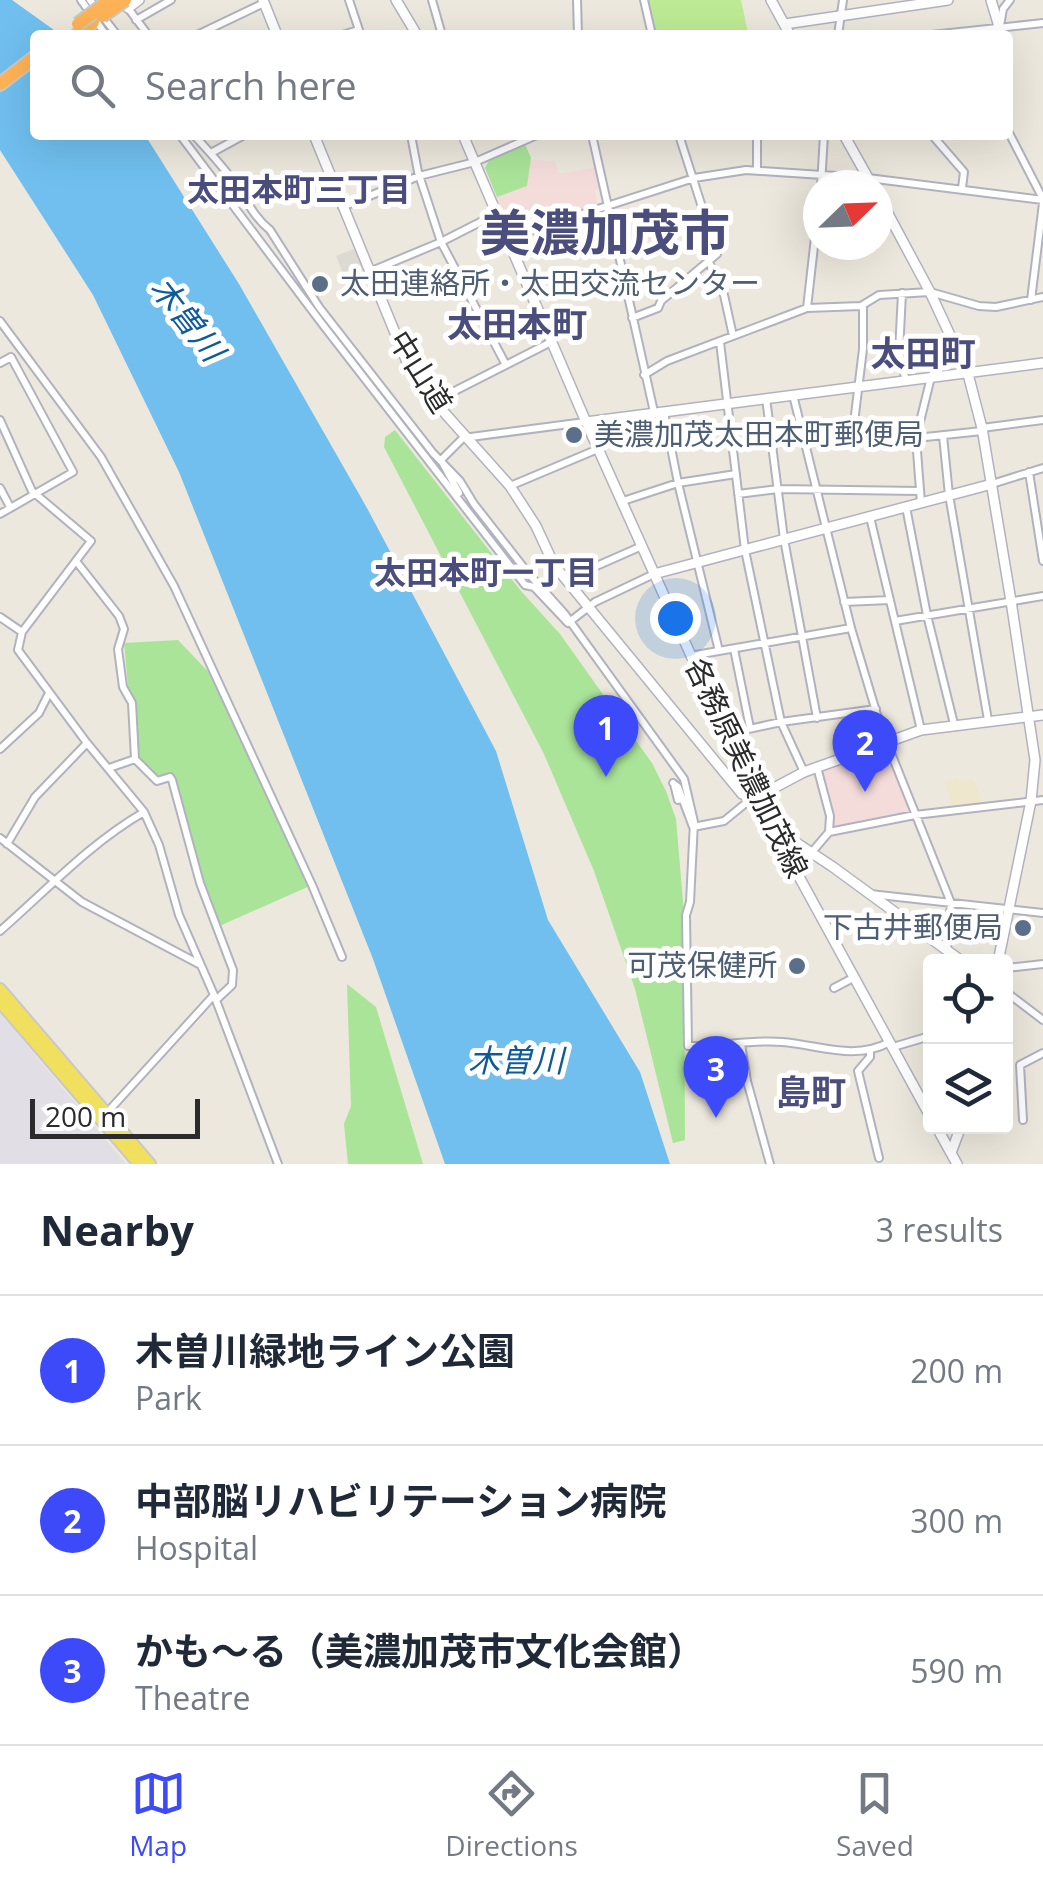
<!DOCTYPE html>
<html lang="en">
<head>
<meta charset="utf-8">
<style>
	:root { --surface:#fff; --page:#f6f6f7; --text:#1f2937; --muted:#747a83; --line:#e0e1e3; --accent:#3d4afa }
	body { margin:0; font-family:"Open Sans","Noto Sans JP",sans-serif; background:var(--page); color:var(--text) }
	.controls { position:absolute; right:30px; bottom:30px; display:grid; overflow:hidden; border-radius:10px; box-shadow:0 10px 40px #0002 }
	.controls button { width:90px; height:90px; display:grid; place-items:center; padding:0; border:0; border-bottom:2px solid var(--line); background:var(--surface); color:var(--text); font:50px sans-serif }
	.compass { position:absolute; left:803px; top:170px; width:90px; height:90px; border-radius:50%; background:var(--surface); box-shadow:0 10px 40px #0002; rotate:67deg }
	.scale { position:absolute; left:30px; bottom:25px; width:170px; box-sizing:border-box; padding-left:10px; border:5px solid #2b2b2b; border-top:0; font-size:28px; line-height:35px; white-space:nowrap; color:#2b2b2b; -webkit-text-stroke:8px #fff; paint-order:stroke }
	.you { position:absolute; left:675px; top:618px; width:35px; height:35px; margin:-25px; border:8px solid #fff; border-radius:50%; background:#1a73e8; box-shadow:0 0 0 15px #1a73e833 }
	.badge { display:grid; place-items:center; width:65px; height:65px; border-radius:50%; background:var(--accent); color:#fff; font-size:32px; font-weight:700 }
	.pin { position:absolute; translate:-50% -82px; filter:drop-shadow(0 2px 5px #0008) }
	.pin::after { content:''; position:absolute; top:52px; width:35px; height:30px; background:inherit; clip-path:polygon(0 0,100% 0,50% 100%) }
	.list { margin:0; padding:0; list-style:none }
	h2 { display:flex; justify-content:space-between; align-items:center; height:130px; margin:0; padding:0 40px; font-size:42px }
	h2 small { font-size:32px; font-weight:400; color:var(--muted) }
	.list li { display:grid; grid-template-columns:65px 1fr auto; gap:30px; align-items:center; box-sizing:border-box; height:150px; padding:0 40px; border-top:2px solid var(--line) }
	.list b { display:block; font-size:38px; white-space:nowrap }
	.list p { margin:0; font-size:32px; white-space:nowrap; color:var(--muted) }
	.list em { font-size:32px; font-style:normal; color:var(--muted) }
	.icon { flex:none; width:55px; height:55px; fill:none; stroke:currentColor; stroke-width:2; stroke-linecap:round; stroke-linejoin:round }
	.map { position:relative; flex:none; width:1043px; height:1164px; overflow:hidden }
	.search { position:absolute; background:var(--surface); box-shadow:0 10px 40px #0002; left:30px; right:30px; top:30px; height:110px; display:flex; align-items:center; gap:25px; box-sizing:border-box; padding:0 35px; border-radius:10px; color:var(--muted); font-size:38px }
	.sheet { height:580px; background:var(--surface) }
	nav { display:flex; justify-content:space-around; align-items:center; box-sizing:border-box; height:140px; border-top:2px solid var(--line); background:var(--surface); font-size:28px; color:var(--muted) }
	nav a { display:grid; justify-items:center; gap:5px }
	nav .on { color:var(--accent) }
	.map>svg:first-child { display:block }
	.industrial { fill:#e1dee5 }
	.education { fill:#eee7cd }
	.medical { fill:#f4dcdb }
	.green { fill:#aae499 }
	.pitch { fill:#bdeb95 }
	.plaza { fill:#dddad4 }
	.water { fill:#70bfef }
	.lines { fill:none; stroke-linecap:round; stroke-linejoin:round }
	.street-casing { stroke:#b1b2bf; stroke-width:10 }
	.secondary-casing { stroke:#b1b2bf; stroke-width:12 }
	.primary-casing { stroke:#c8c8c8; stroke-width:14 }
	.highway-casing { stroke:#c8c8c8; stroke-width:16 }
	.street { stroke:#fff; stroke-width:6 }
	.secondary { stroke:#fff; stroke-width:9 }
	.primary { stroke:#f1e05e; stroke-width:10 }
	.highway { stroke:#ffb356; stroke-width:12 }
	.highway-bridge-casing { stroke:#c8c8c8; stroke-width:16; stroke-linecap:butt }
	.highway-bridge { stroke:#ffb356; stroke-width:12 }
	.service-dot { fill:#5c6f8a; stroke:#fff; stroke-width:4 }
	.labels { text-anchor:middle; stroke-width:10; stroke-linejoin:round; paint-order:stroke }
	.service-label { font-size:30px; fill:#4e5e75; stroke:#fff; text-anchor:start }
	.street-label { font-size:30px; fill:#2b2b2b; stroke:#fff }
	.neighbourhood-label { font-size:32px; font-weight:bold; fill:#4b4e7c; stroke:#fff }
	.water-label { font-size:32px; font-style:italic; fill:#0d5b9d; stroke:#fff }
	.quarter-label { font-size:35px; font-weight:bold; fill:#4b4e7c; stroke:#fff }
	.town-label { font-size:50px; font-weight:bold; fill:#4b4e7c; stroke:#fff }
</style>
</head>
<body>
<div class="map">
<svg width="1043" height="1164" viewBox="0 0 1043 1164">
	<rect width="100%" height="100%" fill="#ede8dd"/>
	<path class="industrial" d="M 0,1013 L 126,1164 L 0,1164 Z"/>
	<path class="education" d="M 817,425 L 839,430 L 837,441 L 808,448 L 804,427 Z
		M 958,778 L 960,782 L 973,778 L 983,803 L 952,805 L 944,783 Z"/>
	<path class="medical" d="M 530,160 L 555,161 L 559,174 L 597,167 L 601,188 L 595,190 L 598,205 L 563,215 L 560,209 L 533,217 L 534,224 L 513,233 L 497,197 L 527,186 Z
		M 884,747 L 912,812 L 832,828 L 822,770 Z"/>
	<path class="green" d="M 525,144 L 531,158 L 527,186 L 497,197 L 485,168 L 489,160 Z
		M 395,430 L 521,591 L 560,634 L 652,763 L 666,791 L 676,819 L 684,913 L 685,1140 L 673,1143 L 635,989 L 594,871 L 544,754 L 384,447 L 385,437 Z
		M 178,640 L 219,683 L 312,885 L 215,928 L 172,776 L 157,775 L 135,759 L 124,643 Z
		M 347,984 L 376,1007 L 423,1164 L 348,1164 L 344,1124 L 351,1106 Z"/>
	<path class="pitch" d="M 648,0 L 741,0 L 748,33 L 656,35 Z"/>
	<path class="plaza" d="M 356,248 L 363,265 L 343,274 L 336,256 Z"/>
	<path class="water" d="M 0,0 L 12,0 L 61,35 L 35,35 L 35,135 L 145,135 L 239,284 L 367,508 L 496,751 L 548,920 L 640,1072 L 670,1164 L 445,1164 L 373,959 L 179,472 L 93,295 L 0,150 Z"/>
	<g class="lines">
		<defs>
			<path id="street" d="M 81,0 L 106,35
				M 90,0 L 117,35
				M 432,0 L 442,35
				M 577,0 L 578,35
				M 644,0 L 652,35
				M 128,8 L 148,35
				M 136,20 L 171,0
				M 1000,26 L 1003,9 L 1010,0
				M 197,35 L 264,3
				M 342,35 L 359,30 L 349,0
				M 838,35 L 843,0
				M 931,35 L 1043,23
				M 1008,131 L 1043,199
				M 180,135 L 323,325 L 525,585 L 534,587 L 568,623 L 595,602 L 654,574
				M 194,135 C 209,152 224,167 236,185 C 247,201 254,217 270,230 L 319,307 L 433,453 L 460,481 L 474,504 L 528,573 L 564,613 L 684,779 L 694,822 L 690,902 L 686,915 L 688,1046 C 720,1047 751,1039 782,1042 C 820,1045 854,1061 890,1042
				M 411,135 L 418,172 L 441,242 L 506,365
				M 592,135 L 654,412
				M 757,135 L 757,170
				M 932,135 L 964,172 L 962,188
				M 211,153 L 244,135
				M 821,185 L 824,135
				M 342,207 L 419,176 L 475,162 L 537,135
				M 508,238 L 694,178 L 746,170 L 868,178 L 1043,200
				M 709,262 L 724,295 L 733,336
				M 369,272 L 441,242 L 498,213
				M 902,293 L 899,352 L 906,381
				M 1031,300 L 1043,203
				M 807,308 L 818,211
				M 632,318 L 658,308 L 661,301 L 717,254 L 679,135
				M 0,321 L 101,457 L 174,586 L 312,885 L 342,957
				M 720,342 L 745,550 L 781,722 L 804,772
				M 0,363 L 11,357 L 73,472 L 0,514
				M 644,375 L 667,361 L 807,308 L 861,306 L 879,295 L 930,292 L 979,306 L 996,307 L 1043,297
				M 793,395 L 851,628 L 881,728 L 951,903 L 947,949
				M 766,398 L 784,539 L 817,718
				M 437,400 L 553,341
				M 664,412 L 678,483 L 719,651
				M 0,420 L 32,491 L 91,541 L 22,632 L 18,650 L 87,743 L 144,812 L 159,845 L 179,915 L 214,995 L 278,1164
				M 982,428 L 1043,420
				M 853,431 L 863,349 L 863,305
				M 943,436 L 949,495 L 988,720
				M 916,438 L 982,431
				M 1029,472 L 1043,561
				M 992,484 L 1043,468
				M 510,486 L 598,449
				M 0,488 L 10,507
				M 459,493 L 441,460 L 463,438 L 585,422
				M 738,494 L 778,489 L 919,491
				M 623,501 L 678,483 L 736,474
				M 921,503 L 916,438 L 931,377
				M 906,507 L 927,615 L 954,724
				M 870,517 L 921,730
				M 76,561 L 119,616 L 124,629 L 118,649 L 123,687 L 132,703 L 135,759
				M 567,579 L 642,546
				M 844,602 L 890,600
				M 0,617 L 22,632
				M 895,621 L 1043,596
				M 734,649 L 750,728
				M 690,656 L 851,628
				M 726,734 L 781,722 L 876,709
				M 0,749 L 39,713 L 49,693
				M 109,768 L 135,759 L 157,781 L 170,777 L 172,780 L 200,883 L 233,970 L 232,985 L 216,1000
				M 673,783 L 678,787 L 693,827 L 724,821 L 746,803
				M 674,784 L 678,800
				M 829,832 L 915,815 L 1043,800
				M 0,838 L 82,902 L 199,964
				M 7,844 L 35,797 L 87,743
				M 812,852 L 829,832 L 830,816 L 817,767
				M 870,894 L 1043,913
				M 0,931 C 48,889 89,844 144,812
				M 1006,968 L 1043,964
				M 834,988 L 853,978
				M 1006,992 L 1043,1020
				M 741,1044 L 747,1081 L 770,1164
				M 893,1047 L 930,1036
				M 870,1051 L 870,1057 L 858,1071 L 879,1158
				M 104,1116 L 214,995
				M 1023,1120 L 1020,1065 L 1043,1053"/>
			<path id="secondary" d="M 263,0 L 277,35
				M 396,0 L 417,35
				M 771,0 L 790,35
				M 991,0 L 1000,30
				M 128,8 L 139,0
				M 785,24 L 948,0
				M 314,135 L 409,367 L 425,377 L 442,410 L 510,486 L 536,526 L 554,565 L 742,794 L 755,798 L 804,772 L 921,730 L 1043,715
				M 463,135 L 586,422 L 751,789 L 930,1116
				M 844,135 L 872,185
				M 878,195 L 930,292 L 968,374 L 982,428 L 1011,601 L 1035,760 L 1031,801 L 998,962
				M 586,422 L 1043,363
				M 654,574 L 992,484
				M 771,826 L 833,867 L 963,962
				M 936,1126 L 957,1164
				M 951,1153 L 961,1126"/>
			<path id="primary" d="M 0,989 L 150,1164
				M 0,1002 L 139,1164"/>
			<path id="highway" d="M 77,35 L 93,22
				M 0,84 L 35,57"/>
		</defs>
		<use href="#street" class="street-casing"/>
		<use href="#secondary" class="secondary-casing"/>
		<use href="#primary" class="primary-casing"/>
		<use href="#highway" class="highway-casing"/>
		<use href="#street" class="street"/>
		<use href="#secondary" class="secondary"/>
		<use href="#primary" class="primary"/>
		<use href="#highway" class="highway"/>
		<defs>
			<path id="highway-bridge" d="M 102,16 L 125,0
				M 78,24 L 110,0"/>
		</defs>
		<use href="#highway-bridge" class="highway-bridge-casing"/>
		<use href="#highway-bridge" class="highway-bridge"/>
	</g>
	<g class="service-dot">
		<circle cx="320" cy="284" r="10"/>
		<circle cx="574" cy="435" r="10"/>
		<circle cx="1023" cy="928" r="10"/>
		<circle cx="797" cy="966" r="10"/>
	</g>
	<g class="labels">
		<g class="service-label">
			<text x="340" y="294">太田連絡所・太田交流センター</text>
			<text x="594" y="445">美濃加茂太田本町郵便局</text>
			<text x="1003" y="938" text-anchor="end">下古井郵便局</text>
			<text x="777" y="976" text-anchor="end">可茂保健所</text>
		</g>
		<g class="street-label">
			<text transform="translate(420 372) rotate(58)" y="10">中山道</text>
			<text transform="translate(746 768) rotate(64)" y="10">各務原美濃加茂線</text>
		</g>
		<g class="neighbourhood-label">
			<text x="299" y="201">太田本町三丁目</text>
			<text x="486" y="584">太田本町一丁目</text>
		</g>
		<g class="water-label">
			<text transform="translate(187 319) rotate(52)" y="11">木曽川</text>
			<text x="516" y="1072">木曽川</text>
		</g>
		<g class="quarter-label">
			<text x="517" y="337">太田本町</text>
			<text x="923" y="366">太田町</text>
			<text x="811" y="1105">島町</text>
		</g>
		<g class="town-label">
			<text x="605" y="251">美濃加茂市</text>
		</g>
	</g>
</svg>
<div class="controls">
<button><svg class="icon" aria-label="locate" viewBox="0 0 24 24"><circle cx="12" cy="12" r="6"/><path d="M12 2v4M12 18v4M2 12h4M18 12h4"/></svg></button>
<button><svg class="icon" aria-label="layers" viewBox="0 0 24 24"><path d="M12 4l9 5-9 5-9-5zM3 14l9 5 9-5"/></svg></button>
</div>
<svg class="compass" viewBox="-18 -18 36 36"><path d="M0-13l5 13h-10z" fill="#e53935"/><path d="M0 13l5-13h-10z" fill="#747a83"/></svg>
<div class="scale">200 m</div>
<div class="you"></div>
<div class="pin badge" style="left:606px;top:777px">1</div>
<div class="pin badge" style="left:865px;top:792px">2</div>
<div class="pin badge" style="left:716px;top:1118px">3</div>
<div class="search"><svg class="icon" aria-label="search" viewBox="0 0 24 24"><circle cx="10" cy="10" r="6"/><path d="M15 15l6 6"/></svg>Search here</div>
</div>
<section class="sheet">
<h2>Nearby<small>3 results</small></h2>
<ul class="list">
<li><span class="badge">1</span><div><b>木曽川緑地ライン公園</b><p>Park</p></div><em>200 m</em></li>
<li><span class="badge">2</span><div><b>中部脳リハビリテーション病院</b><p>Hospital</p></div><em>300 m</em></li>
<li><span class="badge">3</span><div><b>かも～る（美濃加茂市文化会館）</b><p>Theatre</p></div><em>590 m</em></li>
</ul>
</section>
<nav>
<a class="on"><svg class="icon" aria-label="map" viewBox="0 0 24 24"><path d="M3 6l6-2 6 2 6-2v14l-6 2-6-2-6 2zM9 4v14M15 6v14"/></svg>Map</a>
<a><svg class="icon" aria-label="directions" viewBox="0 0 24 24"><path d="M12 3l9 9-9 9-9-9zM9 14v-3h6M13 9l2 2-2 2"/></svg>Directions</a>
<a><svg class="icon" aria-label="saved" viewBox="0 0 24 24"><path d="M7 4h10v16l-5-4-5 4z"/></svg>Saved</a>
</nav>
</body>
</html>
